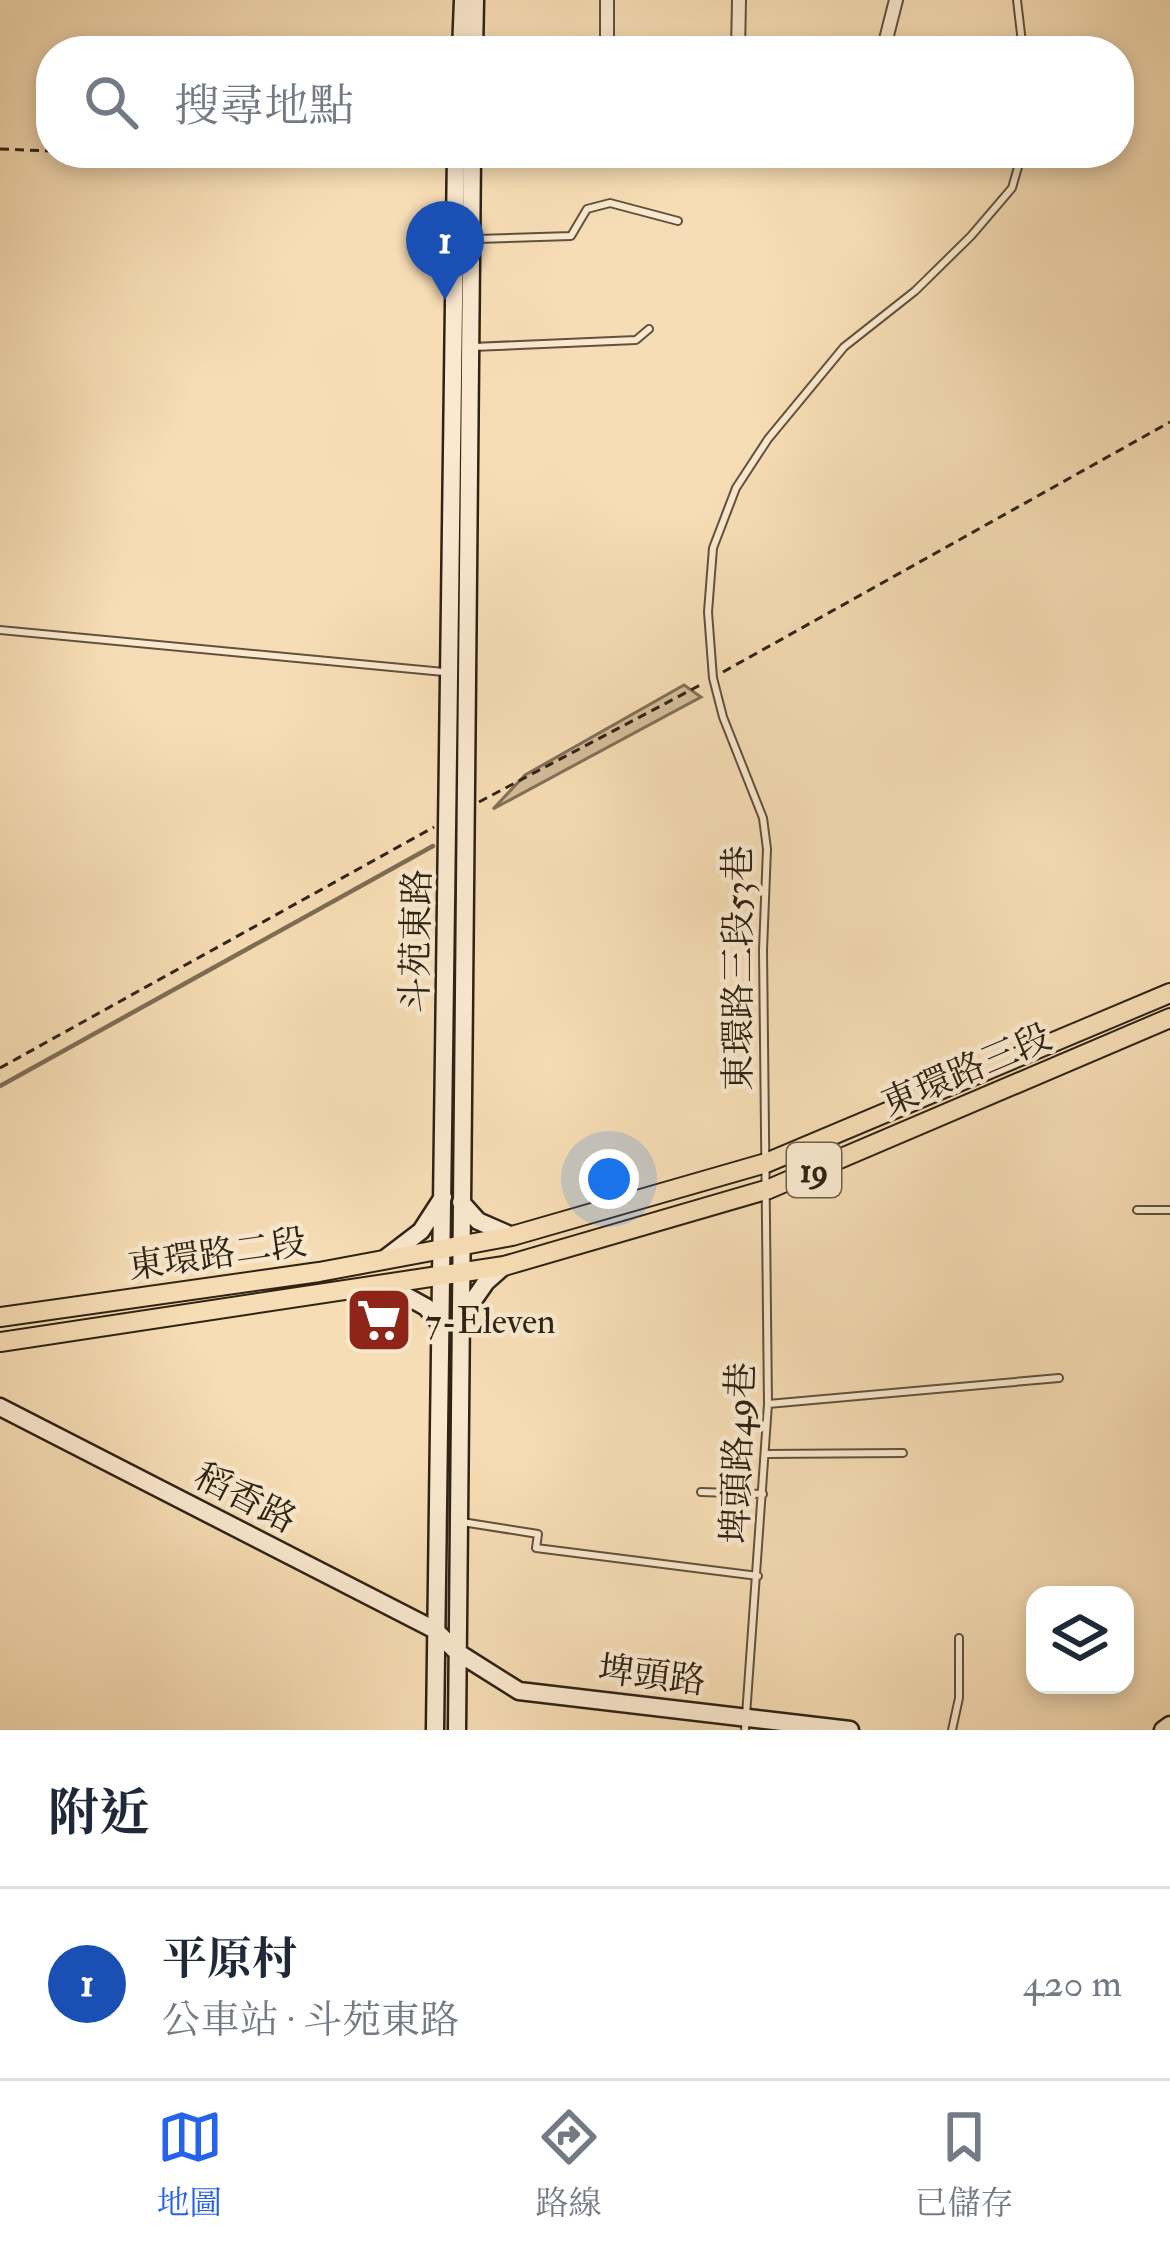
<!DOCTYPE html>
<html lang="zh-TW">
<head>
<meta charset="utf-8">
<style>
	:root { --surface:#fff; --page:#f2f2f3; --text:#1f2937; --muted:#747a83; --line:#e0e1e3; --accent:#2563eb }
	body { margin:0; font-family:"IM FELL Double Pica","Noto Serif TC",serif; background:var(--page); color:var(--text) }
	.controls { position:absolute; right:36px; bottom:36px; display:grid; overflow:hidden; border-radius:24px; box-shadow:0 6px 18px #0003 }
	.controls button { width:108px; height:108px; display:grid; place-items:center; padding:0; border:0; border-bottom:3px solid var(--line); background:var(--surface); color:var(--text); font:60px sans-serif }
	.you { position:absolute; left:609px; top:1179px; width:42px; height:42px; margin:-30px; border:9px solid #fff; border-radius:50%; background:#1a73e8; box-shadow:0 0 0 18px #1a73e833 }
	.badge { display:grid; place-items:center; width:78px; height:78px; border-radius:50%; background:var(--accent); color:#fff; font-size:39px; font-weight:700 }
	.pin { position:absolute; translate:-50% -99px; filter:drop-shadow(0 3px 6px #0008) }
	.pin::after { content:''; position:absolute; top:63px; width:42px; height:36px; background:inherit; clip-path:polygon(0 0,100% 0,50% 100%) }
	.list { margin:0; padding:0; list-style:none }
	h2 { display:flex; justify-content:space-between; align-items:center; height:156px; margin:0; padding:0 48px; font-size:51px }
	h2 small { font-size:39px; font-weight:400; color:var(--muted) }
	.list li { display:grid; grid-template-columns:78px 1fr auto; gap:36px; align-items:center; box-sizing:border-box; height:192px; padding:0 48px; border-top:3px solid var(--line) }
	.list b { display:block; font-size:45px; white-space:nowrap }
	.list p { margin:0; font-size:39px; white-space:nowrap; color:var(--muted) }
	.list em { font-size:39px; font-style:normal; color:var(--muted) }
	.icon { flex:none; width:66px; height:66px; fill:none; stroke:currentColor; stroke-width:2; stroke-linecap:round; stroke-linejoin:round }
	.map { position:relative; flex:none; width:1170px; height:1730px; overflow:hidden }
	.search { position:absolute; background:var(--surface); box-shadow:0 6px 18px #0003; left:36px; right:36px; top:36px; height:132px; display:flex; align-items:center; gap:30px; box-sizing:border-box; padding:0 42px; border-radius:48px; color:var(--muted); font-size:45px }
	.sheet { height:348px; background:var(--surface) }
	nav { display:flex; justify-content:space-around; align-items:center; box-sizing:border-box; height:168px; border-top:3px solid var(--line); background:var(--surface); font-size:33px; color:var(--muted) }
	nav a { display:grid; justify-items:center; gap:6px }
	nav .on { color:var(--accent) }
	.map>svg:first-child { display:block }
	.green { fill:#d5bd9a; stroke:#827058; stroke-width:3 }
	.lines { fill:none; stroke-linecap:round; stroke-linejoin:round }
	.stream { stroke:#7e6d55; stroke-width:4.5 }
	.lane-casing { stroke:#60523d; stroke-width:10 }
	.street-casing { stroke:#60523d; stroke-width:16 }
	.secondary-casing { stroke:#2e2315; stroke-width:21 }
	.primary-casing { stroke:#2e2315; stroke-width:22 }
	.path { stroke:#2e2315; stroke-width:3; stroke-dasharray:9 6; stroke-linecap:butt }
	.lane { stroke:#fae9cf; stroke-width:6 }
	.street { stroke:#fae9cf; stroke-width:12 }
	.secondary { stroke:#fae9cf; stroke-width:16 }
	.primary { stroke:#f7ddb5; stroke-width:18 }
	.labels { text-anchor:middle; stroke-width:9; stroke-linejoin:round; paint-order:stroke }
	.shield { fill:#fae9cf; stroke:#6b5e4d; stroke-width:3 }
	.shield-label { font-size:33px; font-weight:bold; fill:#2e2315 }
	.street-label { font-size:36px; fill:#2e2315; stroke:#fae9cf }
	.poi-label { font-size:36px; fill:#2e2315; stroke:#fae9cf; text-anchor:start }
</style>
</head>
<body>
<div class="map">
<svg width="1170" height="1730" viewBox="0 0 1170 1730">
	<rect width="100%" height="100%" fill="#f7ddb5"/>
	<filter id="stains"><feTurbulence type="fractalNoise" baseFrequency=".00167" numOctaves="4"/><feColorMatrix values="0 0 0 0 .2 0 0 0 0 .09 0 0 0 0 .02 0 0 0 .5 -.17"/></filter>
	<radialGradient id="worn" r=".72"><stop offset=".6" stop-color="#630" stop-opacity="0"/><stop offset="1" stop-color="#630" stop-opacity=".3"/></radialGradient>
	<path class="green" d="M 684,685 L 701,697 L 493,809 L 525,775 Z"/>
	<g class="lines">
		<path class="stream" d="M 0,1086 L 433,846"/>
		<defs>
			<path id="lane" d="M 1017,0 L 1023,51
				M 477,239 L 571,236 L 587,209 L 610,203 L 678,221
				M 472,347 L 636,340 L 649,329
				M 0,630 L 444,672
				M 1137,1210 L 1170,1210
				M 768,1404 L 1059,1378
				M 766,1454 L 903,1453
				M 701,1492 L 763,1494
				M 462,1522 L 538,1534 L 536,1548 L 758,1576
				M 745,1730 L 768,1404 L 763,950 L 767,849 L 763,818 L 723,717 L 713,678 L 708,612 L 713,548 L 736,488 L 768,439 L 844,347 L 915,291 L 971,236 L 1012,188 L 1022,153
				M 952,1730 L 959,1698 L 959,1638"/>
			<path id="street" d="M 607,51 L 607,0
				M 738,51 L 739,0
				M 883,51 L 896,0
				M 689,153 L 849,153"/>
			<path id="secondary" d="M 461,51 L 463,0
				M 474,51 L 475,0
				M 461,1202 L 478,1221 L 512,1236
				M 383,1260 L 421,1231 L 443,1197
				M 386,1285 L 426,1307 L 442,1326
				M 461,1318 L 486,1282 L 504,1266
				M 0,1407 L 435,1630 L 457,1652 L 519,1691 L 850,1730
				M 435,1730 L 456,153
				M 457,1730 L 472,153
				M 1163,1730 L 1170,1725"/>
			<path id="primary" d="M 0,1317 L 319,1272 L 512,1236 L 766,1163 L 1170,993
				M 0,1342 L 504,1266 L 769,1189 L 1170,1018"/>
		</defs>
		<use href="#lane" class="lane-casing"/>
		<use href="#street" class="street-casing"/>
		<use href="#secondary" class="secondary-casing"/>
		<use href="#primary" class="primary-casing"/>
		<path class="path" d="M 0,149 L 51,151
			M 151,153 L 443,160
			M 723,672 L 1170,422
			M 479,802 L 704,683
			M 0,1068 L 434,827"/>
		<use href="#lane" class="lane"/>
		<use href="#street" class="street"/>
		<use href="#secondary" class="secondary"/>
		<use href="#primary" class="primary"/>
	</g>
	<defs>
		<symbol id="supermarket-square" viewBox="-11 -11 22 22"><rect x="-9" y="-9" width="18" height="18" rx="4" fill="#8f2418" stroke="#fae9cf"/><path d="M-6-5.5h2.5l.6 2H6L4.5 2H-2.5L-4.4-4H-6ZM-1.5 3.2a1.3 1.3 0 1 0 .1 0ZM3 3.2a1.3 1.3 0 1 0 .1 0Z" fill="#fff"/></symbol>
	</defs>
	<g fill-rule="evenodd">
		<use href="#supermarket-square" x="341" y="1282" width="76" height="76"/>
	</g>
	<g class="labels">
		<rect class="shield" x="787" y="1143" width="54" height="54" rx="9"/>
		<g class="shield-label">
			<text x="814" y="1182">19</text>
		</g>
		<g class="street-label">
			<text transform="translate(415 941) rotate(-89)" y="13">斗苑東路</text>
			<text transform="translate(737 968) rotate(-90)" y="13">東環路三段53巷</text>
			<text transform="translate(966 1069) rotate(-23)" y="13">東環路三段</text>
			<text transform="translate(217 1253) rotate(-8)" y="13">東環路二段</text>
			<text transform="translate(737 1453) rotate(-88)" y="13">埤頭路49巷</text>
			<text transform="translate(246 1497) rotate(27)" y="13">稻香路</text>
			<text transform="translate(652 1674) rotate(7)" y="13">埤頭路</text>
		</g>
		<g class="poi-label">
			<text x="425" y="1333">7-Eleven</text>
		</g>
	</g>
	<rect width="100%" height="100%" filter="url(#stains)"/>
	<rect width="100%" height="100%" fill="url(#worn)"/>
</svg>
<div class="controls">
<button><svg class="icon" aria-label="layers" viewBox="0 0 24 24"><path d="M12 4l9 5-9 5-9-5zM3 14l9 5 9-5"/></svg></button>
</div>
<div class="you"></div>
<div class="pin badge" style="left:445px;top:300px;background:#1a4fb4">1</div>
<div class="search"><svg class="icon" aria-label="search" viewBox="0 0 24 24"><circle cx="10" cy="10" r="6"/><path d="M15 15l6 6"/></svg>搜尋地點</div>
</div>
<section class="sheet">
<h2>附近<small></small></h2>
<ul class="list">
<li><span class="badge" style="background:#1a4fb4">1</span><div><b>平原村</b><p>公車站 · 斗苑東路</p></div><em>420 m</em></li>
</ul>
</section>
<nav>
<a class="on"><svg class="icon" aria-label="map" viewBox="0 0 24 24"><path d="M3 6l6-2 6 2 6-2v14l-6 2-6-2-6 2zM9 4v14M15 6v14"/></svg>地圖</a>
<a><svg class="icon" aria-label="directions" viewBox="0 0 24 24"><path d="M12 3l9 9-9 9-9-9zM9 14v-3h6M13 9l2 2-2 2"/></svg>路線</a>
<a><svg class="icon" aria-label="saved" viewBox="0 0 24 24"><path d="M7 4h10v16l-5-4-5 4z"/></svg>已儲存</a>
</nav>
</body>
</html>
